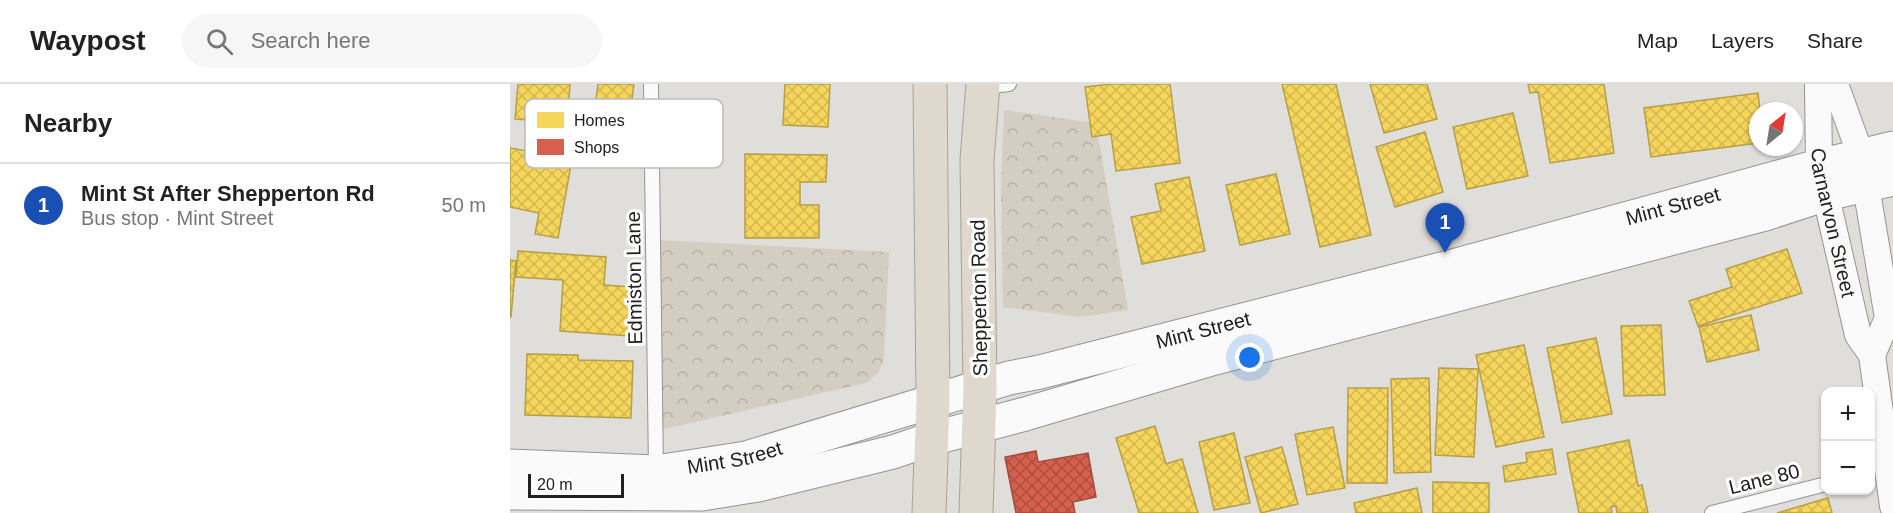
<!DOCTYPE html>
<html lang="en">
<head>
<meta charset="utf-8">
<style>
	:root { --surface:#fff; --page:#f6f6f6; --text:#222; --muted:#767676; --line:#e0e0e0; --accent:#0f766e }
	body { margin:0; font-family:Helvetica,sans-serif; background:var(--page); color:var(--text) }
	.controls { position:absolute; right:18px; bottom:18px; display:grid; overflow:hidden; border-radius:12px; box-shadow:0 2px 4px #0004 }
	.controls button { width:54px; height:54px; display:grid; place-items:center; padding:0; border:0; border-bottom:2px solid var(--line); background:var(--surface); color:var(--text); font:30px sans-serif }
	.compass { position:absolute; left:1239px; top:18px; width:54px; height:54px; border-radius:50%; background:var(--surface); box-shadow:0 2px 4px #0004; rotate:30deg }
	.scale { position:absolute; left:18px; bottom:15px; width:96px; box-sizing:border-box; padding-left:6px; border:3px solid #21201e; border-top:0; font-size:16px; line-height:21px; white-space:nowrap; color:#21201e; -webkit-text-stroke:4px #fff; paint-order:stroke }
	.you { position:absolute; left:740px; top:274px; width:21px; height:21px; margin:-15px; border:4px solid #fff; border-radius:50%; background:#1a73e8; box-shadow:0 0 0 9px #1a73e833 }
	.badge { display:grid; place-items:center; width:39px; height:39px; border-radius:50%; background:var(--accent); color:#fff; font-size:20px; font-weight:700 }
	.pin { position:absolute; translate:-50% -50px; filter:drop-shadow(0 2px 3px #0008) }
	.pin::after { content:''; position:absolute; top:32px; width:21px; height:18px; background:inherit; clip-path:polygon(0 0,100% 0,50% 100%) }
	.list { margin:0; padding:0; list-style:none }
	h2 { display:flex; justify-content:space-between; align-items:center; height:78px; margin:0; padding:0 24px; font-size:26px }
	h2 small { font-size:20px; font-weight:400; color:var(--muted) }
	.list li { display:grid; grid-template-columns:39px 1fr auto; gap:18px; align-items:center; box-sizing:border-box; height:84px; padding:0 24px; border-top:2px solid var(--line) }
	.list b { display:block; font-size:22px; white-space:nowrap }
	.list p { margin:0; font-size:20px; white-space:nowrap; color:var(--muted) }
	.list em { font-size:20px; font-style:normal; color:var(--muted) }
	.icon { flex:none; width:33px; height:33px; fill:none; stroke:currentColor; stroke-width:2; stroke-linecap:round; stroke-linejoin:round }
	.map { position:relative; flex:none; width:1383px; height:429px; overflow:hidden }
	header { display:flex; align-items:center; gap:36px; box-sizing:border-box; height:84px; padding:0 30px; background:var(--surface); border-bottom:2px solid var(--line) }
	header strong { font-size:28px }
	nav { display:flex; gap:33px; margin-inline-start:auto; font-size:21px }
	.search { width:420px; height:54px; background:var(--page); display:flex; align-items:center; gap:15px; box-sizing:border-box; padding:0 21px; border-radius:33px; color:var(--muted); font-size:22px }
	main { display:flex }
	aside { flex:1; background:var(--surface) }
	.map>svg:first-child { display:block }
	.park { fill:url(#park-crowns) }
	.homes { fill:url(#homes-cross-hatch); stroke:#b69f49; stroke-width:1.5 }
	.shops { fill:url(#shops-cross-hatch); stroke:#a04d3f; stroke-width:1.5 }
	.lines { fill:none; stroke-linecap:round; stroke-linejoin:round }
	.lane-casing { stroke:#959492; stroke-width:16 }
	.street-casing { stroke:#959492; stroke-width:28 }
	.secondary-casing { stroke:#959492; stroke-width:35 }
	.highway-casing { stroke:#a8a295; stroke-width:35 }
	.lane { stroke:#fafafa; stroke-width:14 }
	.street { stroke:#fafafa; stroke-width:26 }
	.secondary { stroke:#fafafa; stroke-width:33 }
	.highway { stroke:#ded8cd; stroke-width:33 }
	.labels { text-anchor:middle; stroke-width:6; stroke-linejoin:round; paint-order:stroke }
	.street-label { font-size:20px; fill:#21201e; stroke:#fff }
	.key { fill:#fff; stroke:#bcbcbc; stroke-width:1.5 }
	.key-label { font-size:16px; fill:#21201e }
</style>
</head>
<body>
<header>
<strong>Waypost</strong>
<div class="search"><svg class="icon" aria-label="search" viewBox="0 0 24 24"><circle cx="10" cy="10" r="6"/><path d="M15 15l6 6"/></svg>Search here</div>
<nav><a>Map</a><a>Layers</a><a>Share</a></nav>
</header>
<main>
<aside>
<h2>Nearby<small></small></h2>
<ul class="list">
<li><span class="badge" style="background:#1a4fb4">1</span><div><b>Mint St After Shepperton Rd</b><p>Bus stop · Mint Street</p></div><em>50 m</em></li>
</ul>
</aside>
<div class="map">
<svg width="1383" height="429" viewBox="0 0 1383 429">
	<defs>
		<pattern id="park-crowns" width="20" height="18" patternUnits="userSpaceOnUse" patternTransform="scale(1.5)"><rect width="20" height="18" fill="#d4cdc1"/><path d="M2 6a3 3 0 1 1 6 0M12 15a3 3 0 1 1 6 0" fill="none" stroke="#b6b0a5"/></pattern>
		<pattern id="homes-cross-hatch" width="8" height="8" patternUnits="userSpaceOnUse" patternTransform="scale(1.5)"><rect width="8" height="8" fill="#f6d55c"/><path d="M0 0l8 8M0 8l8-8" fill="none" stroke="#d3b750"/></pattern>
		<pattern id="shops-cross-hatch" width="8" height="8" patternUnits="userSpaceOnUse" patternTransform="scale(1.5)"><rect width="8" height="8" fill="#d6604d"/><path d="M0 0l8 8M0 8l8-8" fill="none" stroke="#ad4f3f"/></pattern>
	</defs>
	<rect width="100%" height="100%" fill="#e0dedb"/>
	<path class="park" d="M 494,26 L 586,39 L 618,226 L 570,233 L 493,223 L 491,106 Z
		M 150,156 L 379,168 L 374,276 L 368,289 L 356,299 L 141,348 Z"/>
	<path class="homes" d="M 8,0 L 60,0 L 57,39 L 5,35 Z
		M 88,0 L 124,0 L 117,53 L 82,48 Z
		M 275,0 L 320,0 L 318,43 L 273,41 Z
		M 601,0 L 660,0 L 670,79 L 606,87 L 601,50 L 582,53 L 575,3 Z
		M 772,0 L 826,0 L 861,151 L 810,163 Z
		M 860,0 L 917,0 L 927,35 L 874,49 Z
		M 1018,0 L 1094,0 L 1104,69 L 1040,79 L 1028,8 L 1020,9 Z
		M 1248,9 L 1250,27 L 1248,27 L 1248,59 L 1141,73 L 1134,24 Z
		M 1003,29 L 1018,92 L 957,105 L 943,43 Z
		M 915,48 L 933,108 L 885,123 L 866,63 Z
		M 0,64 L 62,75 L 48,154 L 25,150 L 29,129 L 0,123 Z
		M 235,70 L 317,71 L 316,98 L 290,98 L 290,121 L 309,121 L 309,154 L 235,154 Z
		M 766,90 L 780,150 L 730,161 L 716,101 Z
		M 679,93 L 695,167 L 632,180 L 621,133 L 651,127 L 645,100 Z
		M 1277,165 L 1292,209 L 1188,242 L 1179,217 L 1222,203 L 1216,185 Z
		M 8,167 L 96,173 L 94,201 L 123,203 L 120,252 L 50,247 L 53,196 L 6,193 Z
		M 0,176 L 6,177 L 1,233 L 0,233 Z
		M 1241,231 L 1249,266 L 1197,278 L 1189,243 Z
		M 1151,241 L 1155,311 L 1114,312 L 1111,242 Z
		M 1086,254 L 1102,330 L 1052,339 L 1037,264 Z
		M 1014,261 L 1034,353 L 986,363 L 966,271 Z
		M 17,270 L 68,271 L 68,276 L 123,277 L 121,334 L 15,331 Z
		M 929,284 L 968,285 L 964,373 L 925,371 Z
		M 919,294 L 921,388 L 884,389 L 881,295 Z
		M 838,304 L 878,304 L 877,399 L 837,399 Z
		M 645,342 L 656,380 L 672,375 L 688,429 L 629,429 L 606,354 Z
		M 823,343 L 835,404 L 797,411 L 785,350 Z
		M 724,349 L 740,419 L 704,426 L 689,358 Z
		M 1119,356 L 1128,402 L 1132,401 L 1138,429 L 1107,429 L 1106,422 L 1101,423 L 1102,429 L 1069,429 L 1057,369 Z
		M 772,363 L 788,420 L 751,429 L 735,373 Z
		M 1042,365 L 1046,390 L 995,398 L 993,382 L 1017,378 L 1016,369 Z
		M 923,398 L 979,399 L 979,429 L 923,429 Z
		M 907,404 L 912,429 L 846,429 L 844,419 Z
		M 1318,414 L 1322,429 L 1267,429 Z"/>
	<path class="shops" d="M 526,367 L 528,378 L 578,369 L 586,413 L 563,418 L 565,429 L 506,429 L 495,373 Z"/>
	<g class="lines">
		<defs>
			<path id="lane" d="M 141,0 L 146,388
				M 473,3 L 499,0
				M 1202,429 L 1316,400"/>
			<g id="street">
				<path id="s1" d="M 1308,0 L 1309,82 L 1348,251 L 1362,271 L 1383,422"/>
				<path d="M 1325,0 L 1351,72 L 1378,234 L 1362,271"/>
			</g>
			<g id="secondary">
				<path id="s2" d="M 0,382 L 146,388 L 236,374 L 499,294 L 530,288 L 943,182 L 1309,82 L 1383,64"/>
				<path d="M 0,409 L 192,410 L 248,401 L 383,368 L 421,355 L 515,330 L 705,274 L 1255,130 L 1316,110 L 1383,95"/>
			</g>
			<path id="highway" d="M 419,429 L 423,317 L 420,0
				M 466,429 L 470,303 L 467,76 L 473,0"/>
		</defs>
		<use href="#lane" class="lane-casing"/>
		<use href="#street" class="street-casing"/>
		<use href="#secondary" class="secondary-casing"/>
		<use href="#highway" class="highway-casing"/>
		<use href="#lane" class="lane"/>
		<use href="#street" class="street"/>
		<use href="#secondary" class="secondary"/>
		<use href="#highway" class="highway"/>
	</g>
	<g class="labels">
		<g class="street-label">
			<text dy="7" stroke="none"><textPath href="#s2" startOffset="1198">Mint Street</textPath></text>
			<text dy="7" stroke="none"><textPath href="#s1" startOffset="140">Carnarvon Street</textPath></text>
			<text transform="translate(124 194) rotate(-91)" y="7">Edmiston Lane</text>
			<text transform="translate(469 214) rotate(-91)" y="7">Shepperton Road</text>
			<text dy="7" stroke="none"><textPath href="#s2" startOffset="712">Mint Street</textPath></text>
			<text dy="7" stroke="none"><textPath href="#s2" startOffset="226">Mint Street</textPath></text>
			<text transform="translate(1254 395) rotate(-14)" y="7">Lane 80</text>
		</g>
	</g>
	<rect x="15" y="15" width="198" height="69" rx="9" class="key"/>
	<rect x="27" y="28" width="27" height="16" fill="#f6d55c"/>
	<rect x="27" y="55" width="27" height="16" fill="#d6604d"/>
	<g class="key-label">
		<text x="64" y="42">Homes</text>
		<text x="64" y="69">Shops</text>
	</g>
</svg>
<div class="controls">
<button>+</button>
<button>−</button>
</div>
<svg class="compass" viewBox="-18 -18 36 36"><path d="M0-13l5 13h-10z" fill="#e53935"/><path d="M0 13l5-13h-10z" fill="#767676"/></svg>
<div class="scale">20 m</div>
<div class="you"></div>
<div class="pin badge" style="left:935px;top:169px;background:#1a4fb4">1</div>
</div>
</main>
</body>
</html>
